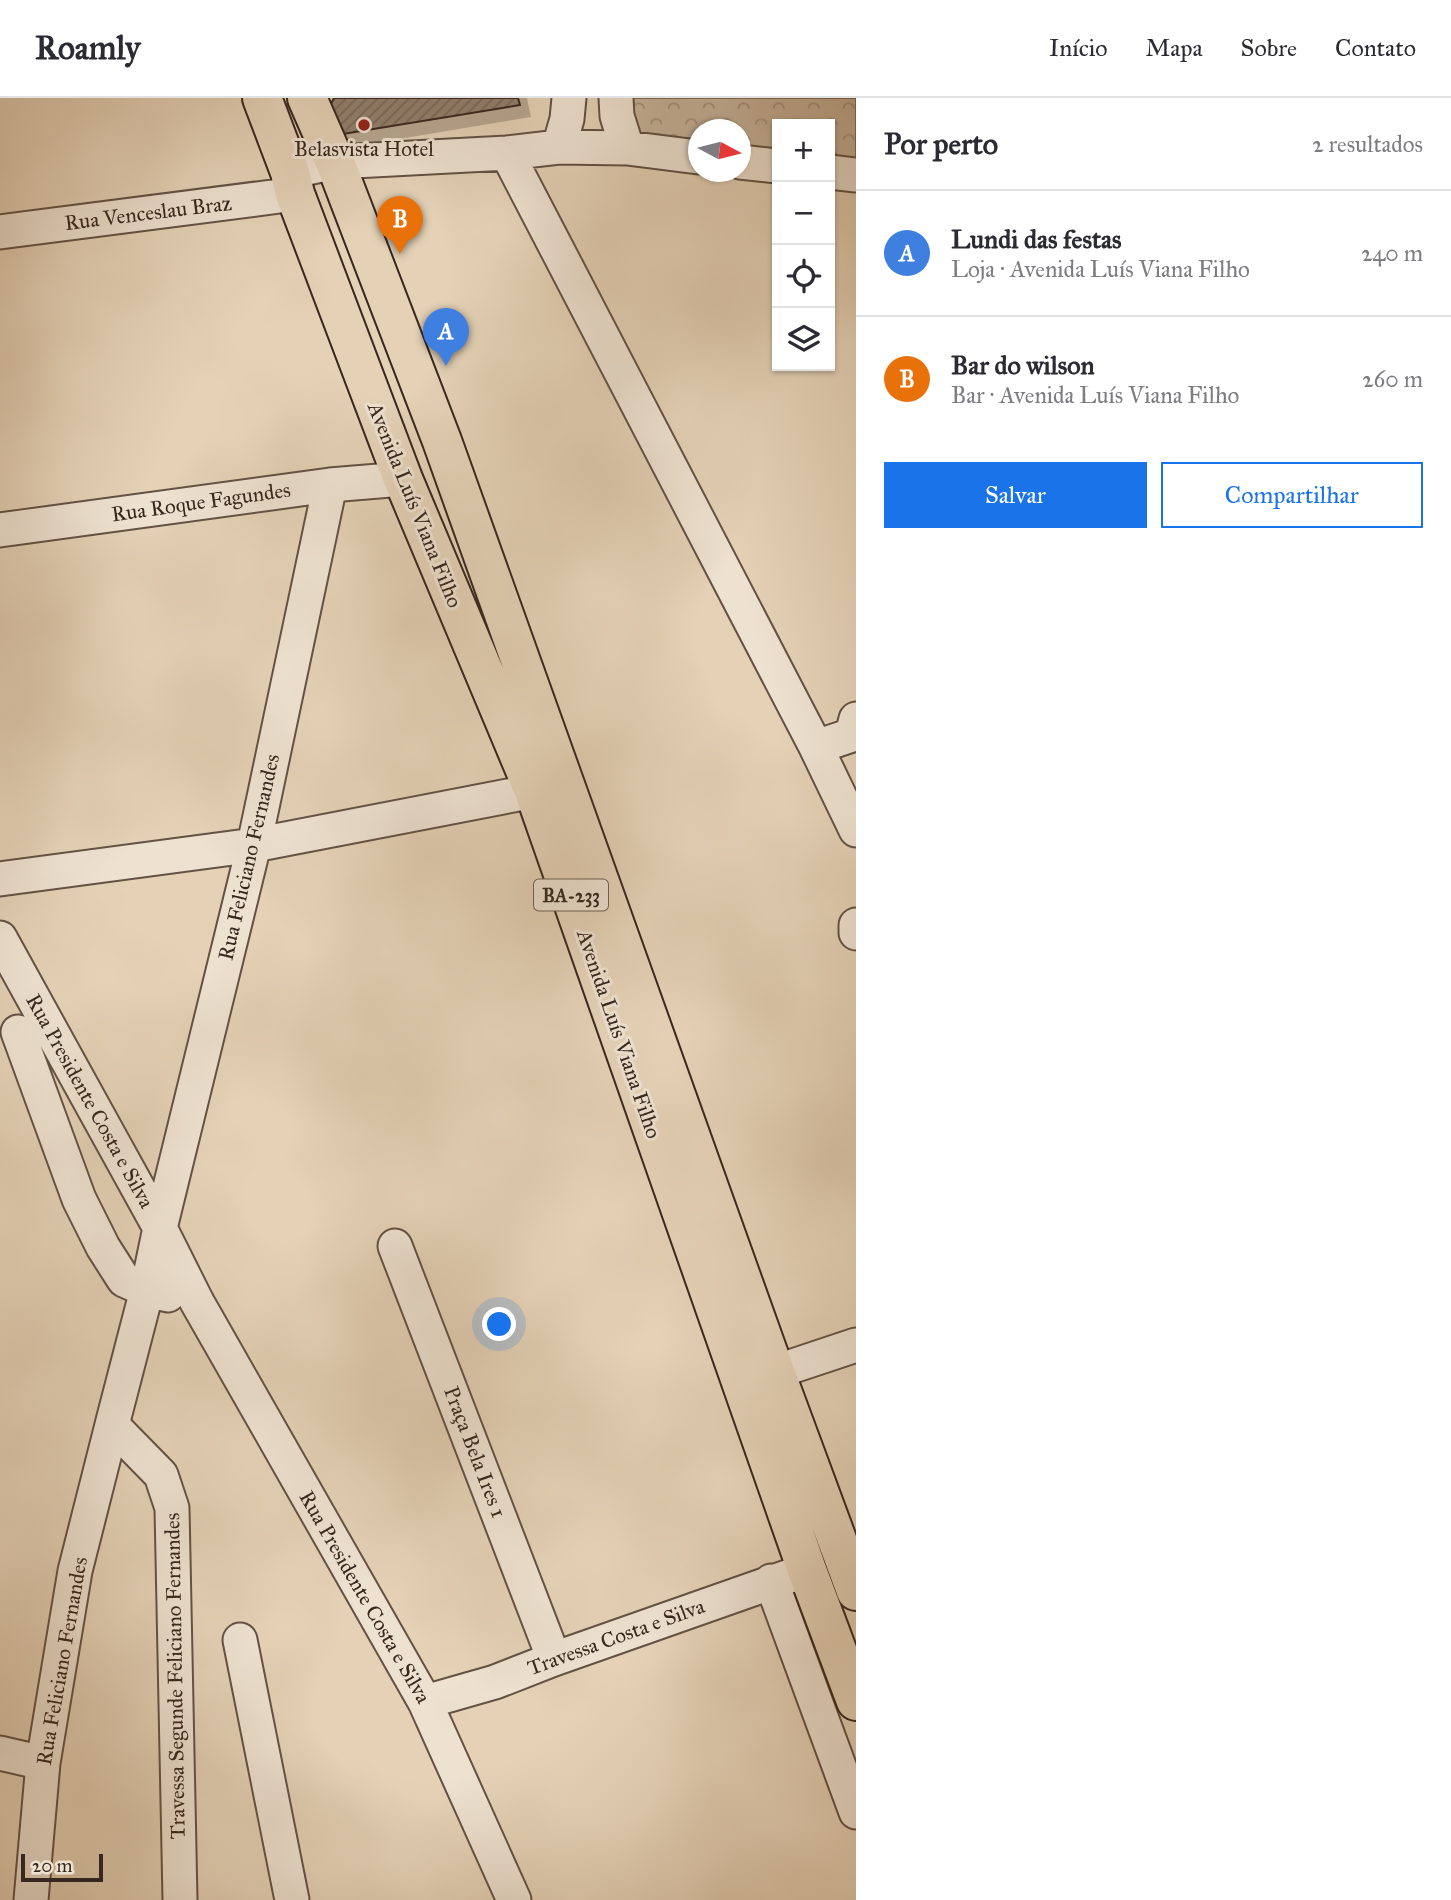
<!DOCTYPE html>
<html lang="pt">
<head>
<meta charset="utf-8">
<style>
	:root { --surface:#fff; --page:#f2f2f3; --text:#2b2b33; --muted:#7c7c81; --line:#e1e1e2; --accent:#1a73e8 }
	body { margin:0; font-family:"IM FELL Great Primer",serif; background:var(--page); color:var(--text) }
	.controls { position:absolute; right:21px; top:21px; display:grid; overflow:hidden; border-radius:0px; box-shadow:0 2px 5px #0004 }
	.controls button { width:63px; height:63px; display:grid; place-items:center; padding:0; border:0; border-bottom:2px solid var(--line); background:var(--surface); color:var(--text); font:35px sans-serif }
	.compass { position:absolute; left:688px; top:21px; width:63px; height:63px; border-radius:50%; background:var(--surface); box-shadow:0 2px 5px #0004; rotate:97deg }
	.scale { position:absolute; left:21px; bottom:18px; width:82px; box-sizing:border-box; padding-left:7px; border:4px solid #38271e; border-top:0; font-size:19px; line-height:24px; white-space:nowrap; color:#38271e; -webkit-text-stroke:5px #ede1d0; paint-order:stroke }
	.you { position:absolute; left:500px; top:1227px; width:24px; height:24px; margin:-18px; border:5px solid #fff; border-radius:50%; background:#1a73e8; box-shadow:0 0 0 10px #1a73e833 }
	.badge { display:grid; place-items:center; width:46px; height:46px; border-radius:50%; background:var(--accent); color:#fff; font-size:23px; font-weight:700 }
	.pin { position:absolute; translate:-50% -58px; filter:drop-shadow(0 2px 4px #0008) }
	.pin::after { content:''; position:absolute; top:37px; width:24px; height:21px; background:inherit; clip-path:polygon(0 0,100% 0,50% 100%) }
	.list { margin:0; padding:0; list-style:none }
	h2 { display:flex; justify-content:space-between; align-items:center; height:91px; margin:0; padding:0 28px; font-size:30px }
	h2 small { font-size:23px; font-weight:400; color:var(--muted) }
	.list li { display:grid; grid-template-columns:46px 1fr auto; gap:21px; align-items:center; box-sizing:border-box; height:126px; padding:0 28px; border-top:2px solid var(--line) }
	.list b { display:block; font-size:26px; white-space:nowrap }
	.list p { margin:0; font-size:23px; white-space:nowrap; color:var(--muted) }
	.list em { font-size:23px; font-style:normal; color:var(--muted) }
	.actions { display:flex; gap:14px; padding:21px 28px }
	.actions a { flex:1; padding:16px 0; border:2px solid var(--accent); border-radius:0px; text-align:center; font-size:24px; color:var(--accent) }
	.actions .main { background:var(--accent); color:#fff }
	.icon { flex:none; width:38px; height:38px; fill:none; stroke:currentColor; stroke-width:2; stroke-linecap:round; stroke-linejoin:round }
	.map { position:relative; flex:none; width:856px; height:1802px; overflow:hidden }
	header { display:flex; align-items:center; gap:42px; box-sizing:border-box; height:98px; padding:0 35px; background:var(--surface); border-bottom:2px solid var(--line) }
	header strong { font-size:33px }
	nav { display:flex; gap:38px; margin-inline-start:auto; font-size:24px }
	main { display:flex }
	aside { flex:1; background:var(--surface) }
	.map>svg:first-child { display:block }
	.park { fill:url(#park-crowns); stroke:#806e5d; stroke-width:2 }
	.shadow { fill:#0003 }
	.building { fill:url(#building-hatch); stroke:#38271e; stroke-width:2 }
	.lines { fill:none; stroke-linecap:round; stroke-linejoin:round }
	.minor-casing { stroke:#635244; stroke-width:37 }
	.major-casing { stroke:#38271e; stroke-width:42 }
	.minor { stroke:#ede1d0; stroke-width:33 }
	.major { stroke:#e4d1b6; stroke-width:38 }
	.poi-dot { fill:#8f2418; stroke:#ede1d0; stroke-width:2.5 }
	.labels { text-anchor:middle; stroke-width:6; stroke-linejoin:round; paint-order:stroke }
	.shield { fill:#ede1d0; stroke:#6e5f53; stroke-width:2 }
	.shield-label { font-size:19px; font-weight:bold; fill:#38271e }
	.poi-label { font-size:21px; fill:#38271e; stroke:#ede1d0 }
	.street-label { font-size:21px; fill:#38271e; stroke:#ede1d0 }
</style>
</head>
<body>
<header>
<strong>Roamly</strong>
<nav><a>Início</a><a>Mapa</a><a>Sobre</a><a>Contato</a></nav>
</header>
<main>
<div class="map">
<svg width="856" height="1802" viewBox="0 0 856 1802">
	<defs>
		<pattern id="park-crowns" width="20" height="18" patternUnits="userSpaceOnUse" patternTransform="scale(1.75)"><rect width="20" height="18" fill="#c7b49c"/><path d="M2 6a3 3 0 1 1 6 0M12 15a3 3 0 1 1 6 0" fill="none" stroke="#a3927f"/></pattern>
		<pattern id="building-hatch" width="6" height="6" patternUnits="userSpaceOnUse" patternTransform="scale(1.75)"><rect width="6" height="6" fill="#917f6d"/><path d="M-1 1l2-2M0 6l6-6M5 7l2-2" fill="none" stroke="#776859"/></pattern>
	</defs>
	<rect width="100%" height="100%" fill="#e4d1b6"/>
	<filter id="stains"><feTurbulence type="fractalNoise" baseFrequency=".00286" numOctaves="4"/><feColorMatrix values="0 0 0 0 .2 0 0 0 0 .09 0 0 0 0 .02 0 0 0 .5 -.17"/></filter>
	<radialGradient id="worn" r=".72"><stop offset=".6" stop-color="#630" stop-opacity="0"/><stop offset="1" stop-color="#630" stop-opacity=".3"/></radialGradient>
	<path class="park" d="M 623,0 L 856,0 L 856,65 L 830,63 L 830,26 L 777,26 L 777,57 L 741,53 L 740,32 L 698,32 L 698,48 L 646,43 L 620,10 Z"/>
	<path class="shadow" d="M 336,0 L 527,0 L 531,19 L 351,49 L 338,36 Z"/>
	<path class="building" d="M 334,0 L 518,0 L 520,7 L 337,37 L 325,17 Z"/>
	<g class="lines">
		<defs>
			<path id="minor" d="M 616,0 L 617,18 L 627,50
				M 559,49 L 567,21 L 569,0
				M 507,55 L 816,649
				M 740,64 L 777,68
				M 290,74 L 335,64 L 507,55 L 559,49 L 627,50 L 698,59
				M 830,74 L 856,77
				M 0,134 L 295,96
				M 0,432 L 330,387 L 403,381
				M 856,621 L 852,637 L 816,649 L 856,732
				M 0,781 L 254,747 L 534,693
				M 856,827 L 856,835
				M 0,840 L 160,1130 L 197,1204 L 425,1604 L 514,1802
				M 18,934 L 79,1101 L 103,1149 L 124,1182 L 147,1192 L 168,1197
				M 395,1148 L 554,1561
				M 775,1274 L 856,1247
				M 771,1483 L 856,1714
				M 240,1542 L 292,1802
				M 425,1604 L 495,1584 L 554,1561 L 807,1472
				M 0,1655 L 43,1665
				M 31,1802 L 43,1665 L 75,1473 L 112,1327
				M 180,1802 L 172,1410 L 161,1377 L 112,1327 L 147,1192 L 160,1130 L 254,747 L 330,387"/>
			<path id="major" d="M 262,0 L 290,74 L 295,96 L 403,381 L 534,693 L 807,1472 L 856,1603
				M 307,0 L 335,64 L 442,343 L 775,1274 L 856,1493"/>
		</defs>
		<use href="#minor" class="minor-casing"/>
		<use href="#major" class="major-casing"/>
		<use href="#minor" class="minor"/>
		<use href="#major" class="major"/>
	</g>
	<circle class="poi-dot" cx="364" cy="27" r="7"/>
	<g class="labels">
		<rect class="shield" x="534" y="781.5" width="74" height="31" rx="5"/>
		<g class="shield-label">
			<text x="571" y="804">BA-233</text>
		</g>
		<g class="poi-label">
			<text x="364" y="58">Belasvista Hotel</text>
		</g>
		<g class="street-label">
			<text transform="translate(148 115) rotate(-7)" y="7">Rua Venceslau Braz</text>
			<text transform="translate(201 404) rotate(-8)" y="7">Rua Roque Fagundes</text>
			<text transform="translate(415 407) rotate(68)" y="7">Avenida Luís Viana Filho</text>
			<text transform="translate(249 759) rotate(-77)" y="7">Rua Feliciano Fernandes</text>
			<text transform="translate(619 936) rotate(71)" y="7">Avenida Luís Viana Filho</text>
			<text transform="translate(90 1003) rotate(61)" y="7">Rua Presidente Costa e Silva</text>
			<text transform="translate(475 1354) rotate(69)" y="7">Praça Bela Ires 1</text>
			<text transform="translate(365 1499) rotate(60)" y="7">Rua Presidente Costa e Silva</text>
			<text transform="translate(616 1539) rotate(-20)" y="7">Travessa Costa e Silva</text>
			<text transform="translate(62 1563) rotate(-80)" y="7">Rua Feliciano Fernandes</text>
			<text transform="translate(175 1578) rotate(-91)" y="7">Travessa Segunde Feliciano Fernandes</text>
		</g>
	</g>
	<rect width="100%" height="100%" filter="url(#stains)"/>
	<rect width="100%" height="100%" fill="url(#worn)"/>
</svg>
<div class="controls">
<button>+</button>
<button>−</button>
<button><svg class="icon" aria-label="locate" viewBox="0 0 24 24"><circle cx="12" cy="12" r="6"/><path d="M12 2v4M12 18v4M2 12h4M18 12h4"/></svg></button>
<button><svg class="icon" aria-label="layers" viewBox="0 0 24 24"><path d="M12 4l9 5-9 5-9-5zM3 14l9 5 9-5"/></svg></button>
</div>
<svg class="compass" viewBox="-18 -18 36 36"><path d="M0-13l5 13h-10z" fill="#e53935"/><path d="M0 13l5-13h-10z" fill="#7c7c81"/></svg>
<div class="scale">20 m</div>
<div class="you"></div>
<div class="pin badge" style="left:446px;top:268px;background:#3f7fe0">A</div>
<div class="pin badge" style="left:400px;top:156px;background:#e8710a">B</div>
</div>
<aside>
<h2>Por perto<small>2 resultados</small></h2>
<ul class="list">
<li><span class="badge" style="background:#3f7fe0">A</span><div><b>Lundi das festas</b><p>Loja · Avenida Luís Viana Filho</p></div><em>240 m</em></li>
<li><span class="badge" style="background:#e8710a">B</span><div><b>Bar do wilson</b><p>Bar · Avenida Luís Viana Filho</p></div><em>260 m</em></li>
</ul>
<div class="actions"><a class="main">Salvar</a><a>Compartilhar</a></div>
</aside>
</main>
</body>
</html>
